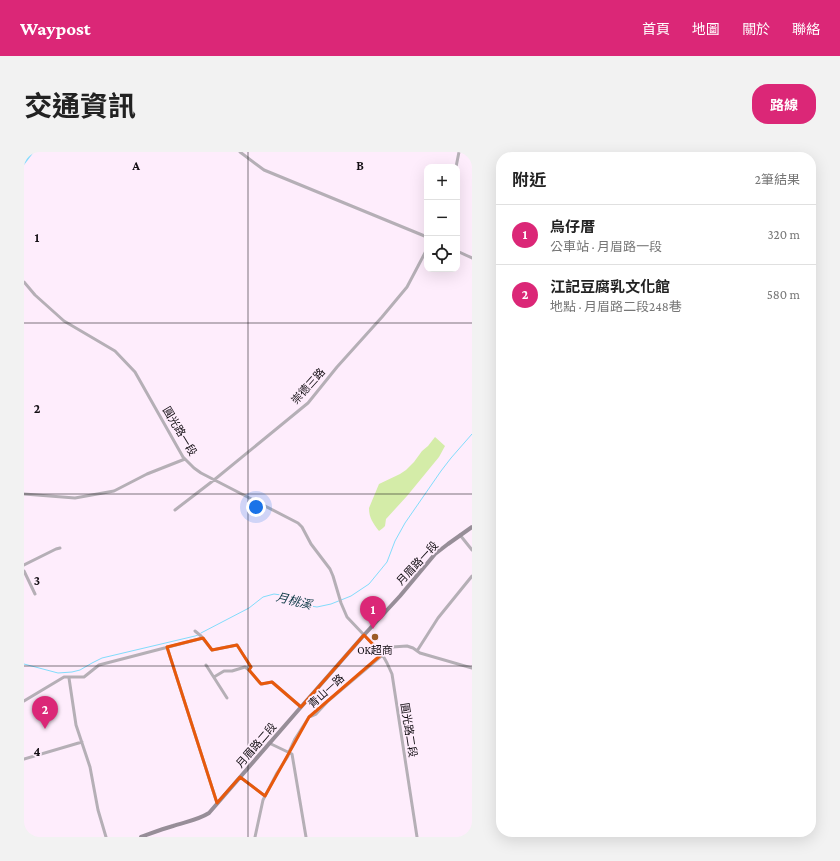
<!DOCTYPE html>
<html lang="zh-TW">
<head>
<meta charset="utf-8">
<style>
	:root { --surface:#fff; --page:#f2f2f2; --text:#222; --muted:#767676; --line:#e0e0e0; --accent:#db2777 }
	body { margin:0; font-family:"Crimson Pro","Noto Sans TC",serif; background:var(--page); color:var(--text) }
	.controls { position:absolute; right:12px; top:12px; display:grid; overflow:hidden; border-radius:8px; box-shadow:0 4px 16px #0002 }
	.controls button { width:36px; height:36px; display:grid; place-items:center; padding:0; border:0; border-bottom:1px solid var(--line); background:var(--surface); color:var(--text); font:20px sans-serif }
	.you { position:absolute; left:232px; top:355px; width:14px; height:14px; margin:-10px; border:3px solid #fff; border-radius:50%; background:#1a73e8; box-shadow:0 0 0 6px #1a73e833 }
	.badge { display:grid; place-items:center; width:26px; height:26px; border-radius:50%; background:var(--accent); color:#fff; font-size:13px; font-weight:700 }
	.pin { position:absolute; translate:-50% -33px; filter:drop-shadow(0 1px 2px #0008) }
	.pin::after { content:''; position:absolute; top:21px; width:14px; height:12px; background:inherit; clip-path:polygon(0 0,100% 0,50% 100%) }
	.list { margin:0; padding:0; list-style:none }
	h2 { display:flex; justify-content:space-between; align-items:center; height:52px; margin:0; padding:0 16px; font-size:17px }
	h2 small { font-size:13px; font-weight:400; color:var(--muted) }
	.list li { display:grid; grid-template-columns:26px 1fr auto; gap:12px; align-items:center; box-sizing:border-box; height:60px; padding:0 16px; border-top:1px solid var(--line) }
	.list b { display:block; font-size:15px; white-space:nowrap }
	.list p { margin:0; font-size:13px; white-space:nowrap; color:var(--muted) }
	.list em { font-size:13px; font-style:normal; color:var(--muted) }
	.icon { flex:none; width:22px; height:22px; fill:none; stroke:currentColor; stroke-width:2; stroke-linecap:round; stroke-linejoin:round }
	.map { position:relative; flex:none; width:448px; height:685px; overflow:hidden; border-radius:16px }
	header { display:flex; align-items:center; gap:24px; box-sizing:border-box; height:56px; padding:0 20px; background:var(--accent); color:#fff }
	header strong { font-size:19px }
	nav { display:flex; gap:22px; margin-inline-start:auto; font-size:14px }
	.intro { display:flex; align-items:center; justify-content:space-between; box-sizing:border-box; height:96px; padding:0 24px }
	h1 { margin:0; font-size:28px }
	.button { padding:10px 18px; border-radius:16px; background:var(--accent); color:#fff; font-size:14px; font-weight:700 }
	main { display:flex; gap:24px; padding:0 24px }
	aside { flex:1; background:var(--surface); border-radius:16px; box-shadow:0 4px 16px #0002 }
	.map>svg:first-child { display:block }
	.green { fill:#d4eca8 }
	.water { fill:#82dcfb }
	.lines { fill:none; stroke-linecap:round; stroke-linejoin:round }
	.stream { stroke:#82dcfb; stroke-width:1 }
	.street { stroke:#b5afb6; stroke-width:3 }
	.secondary { stroke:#978e98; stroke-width:4 }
	.marked { fill:none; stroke:#e8590c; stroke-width:3; stroke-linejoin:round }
	.grid { fill:none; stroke:#130e13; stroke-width:1; stroke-opacity:0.55 }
	.poi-dot { fill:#9b5a25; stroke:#feedfc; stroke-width:1.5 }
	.labels { text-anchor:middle; stroke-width:3.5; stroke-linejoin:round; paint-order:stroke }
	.street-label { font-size:11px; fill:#130e13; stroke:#feedfc }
	.poi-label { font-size:11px; fill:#130e13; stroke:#feedfc }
	.water-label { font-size:12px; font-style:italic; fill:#093542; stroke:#feedfc }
	.grid-label { font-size:13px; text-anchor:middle; font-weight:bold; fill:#130e13; stroke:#feedfc; stroke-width:3.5; stroke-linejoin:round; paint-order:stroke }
</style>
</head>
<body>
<header>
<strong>Waypost</strong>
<nav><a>首頁</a><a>地圖</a><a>關於</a><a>聯絡</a></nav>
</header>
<div class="intro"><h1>交通資訊</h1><a class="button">路線</a></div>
<main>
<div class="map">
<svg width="448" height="685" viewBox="0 0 448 685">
	<rect width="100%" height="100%" fill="#feedfc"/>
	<path class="green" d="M 411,285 L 421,294 L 415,305 L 383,344 L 362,367 L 361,374 L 359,376 L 355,379 C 349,371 345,366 345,356 L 355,332 L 376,322 L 382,318 L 390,310 L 398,299 L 404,294 Z"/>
	<path class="water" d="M 0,0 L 10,0 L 0,13 Z"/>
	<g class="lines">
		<path class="stream" d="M 177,481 L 225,456 L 239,445 L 250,442 L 257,443 L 280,453 L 293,455 L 307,452 L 327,444 L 345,432 L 363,410 L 371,389 L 381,371 L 417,319 L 427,306 L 448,282
			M 0,512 L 34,521 L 48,520 L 56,518 L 68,511 L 78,506 L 171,484 L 174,483"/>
		<path class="street" d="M 216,0 L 240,18 L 403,85
			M 432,15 L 435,0
			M 433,99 L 448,106
			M 0,130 L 11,143 L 40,169 L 91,199 L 111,220 L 159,305 L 170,316 L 177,321 L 274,371 L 278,375 L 287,392 L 306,417 L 309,424 L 317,451 L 323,465 L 358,502 L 363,511 L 368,522 L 393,685
			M 0,342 L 51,346 L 90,339 L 123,322 L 161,307
			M 151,358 L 190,328 L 284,251 L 313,215 L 358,165 L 383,135 L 403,97
			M 436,383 L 448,398
			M 0,413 L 32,397 L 36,396
			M 0,419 L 11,442
			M 171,479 L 177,484 L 188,498 L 213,493 L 227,515 L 225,518 L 236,531 L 238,532 L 248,530 L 277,555
			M 143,495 L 193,651
			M 393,499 L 414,466 L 448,424
			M 182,513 L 203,546
			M 190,525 L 200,519 L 208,519 L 221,515 L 225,518
			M 45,526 L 52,573 L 66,615 L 74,658 L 82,685
			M 0,549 L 40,525 L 60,525 L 75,513 L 179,486
			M 245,591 L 268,602 L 282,685
			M 0,607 L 58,590
			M 216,625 L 241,644
			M 231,685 L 239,648 L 253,621 L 264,604 L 265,600 L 271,587 L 285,565 L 292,562 L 304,549 L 368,495 L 383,494 L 389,496 L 396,501 L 448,516"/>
		<path class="secondary" d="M 117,685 C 128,681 138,677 149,674 C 161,670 174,668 185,661 L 277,555 L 340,483 L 376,444 L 411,402 L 424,392 L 448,375"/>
	</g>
	<path class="marked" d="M 340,483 L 358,502 L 285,565 L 241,644 L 216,625 L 193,651 L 143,495 L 179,486 L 188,498 L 213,493 L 227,515 L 225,518 L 237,532 L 248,530 L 277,555 Z"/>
	<path class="grid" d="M 224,0 L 224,685M 0,171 L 448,171M 0,342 L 448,342M 0,514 L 448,514"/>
	<circle class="poi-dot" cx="351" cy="485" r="4"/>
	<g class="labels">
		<g class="street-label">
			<text transform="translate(284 234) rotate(-48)" y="4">崇德三路</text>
			<text transform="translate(156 279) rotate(59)" y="4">圓光路一段</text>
			<text transform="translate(393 411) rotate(-47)" y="4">月眉路一段</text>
			<text transform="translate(302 539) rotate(-42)" y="4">青山一路</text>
			<text transform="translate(385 578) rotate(81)" y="4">圓光路二段</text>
			<text transform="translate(232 593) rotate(-49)" y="4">月眉路二段</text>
		</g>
		<g class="poi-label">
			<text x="351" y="502">OK超商</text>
		</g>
		<g class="water-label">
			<text transform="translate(270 449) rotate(14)" y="4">月桃溪</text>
		</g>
	</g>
	<g class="grid-label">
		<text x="112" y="18">A</text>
		<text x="336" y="18">B</text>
		<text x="13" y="90">1</text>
		<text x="13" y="261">2</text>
		<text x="13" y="433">3</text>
		<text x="13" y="604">4</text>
	</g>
</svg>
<div class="controls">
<button>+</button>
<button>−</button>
<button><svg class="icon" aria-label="locate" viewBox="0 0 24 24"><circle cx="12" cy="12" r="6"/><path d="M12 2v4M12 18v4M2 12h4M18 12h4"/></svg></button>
</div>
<div class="you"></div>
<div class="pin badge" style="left:349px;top:477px">1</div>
<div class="pin badge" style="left:21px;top:577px">2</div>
</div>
<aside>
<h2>附近<small>2筆結果</small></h2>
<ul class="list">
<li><span class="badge">1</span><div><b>烏仔厝</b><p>公車站 · 月眉路一段</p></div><em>320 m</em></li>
<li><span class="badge">2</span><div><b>江記豆腐乳文化館</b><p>地點 · 月眉路二段248巷</p></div><em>580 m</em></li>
</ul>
</aside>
</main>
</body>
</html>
